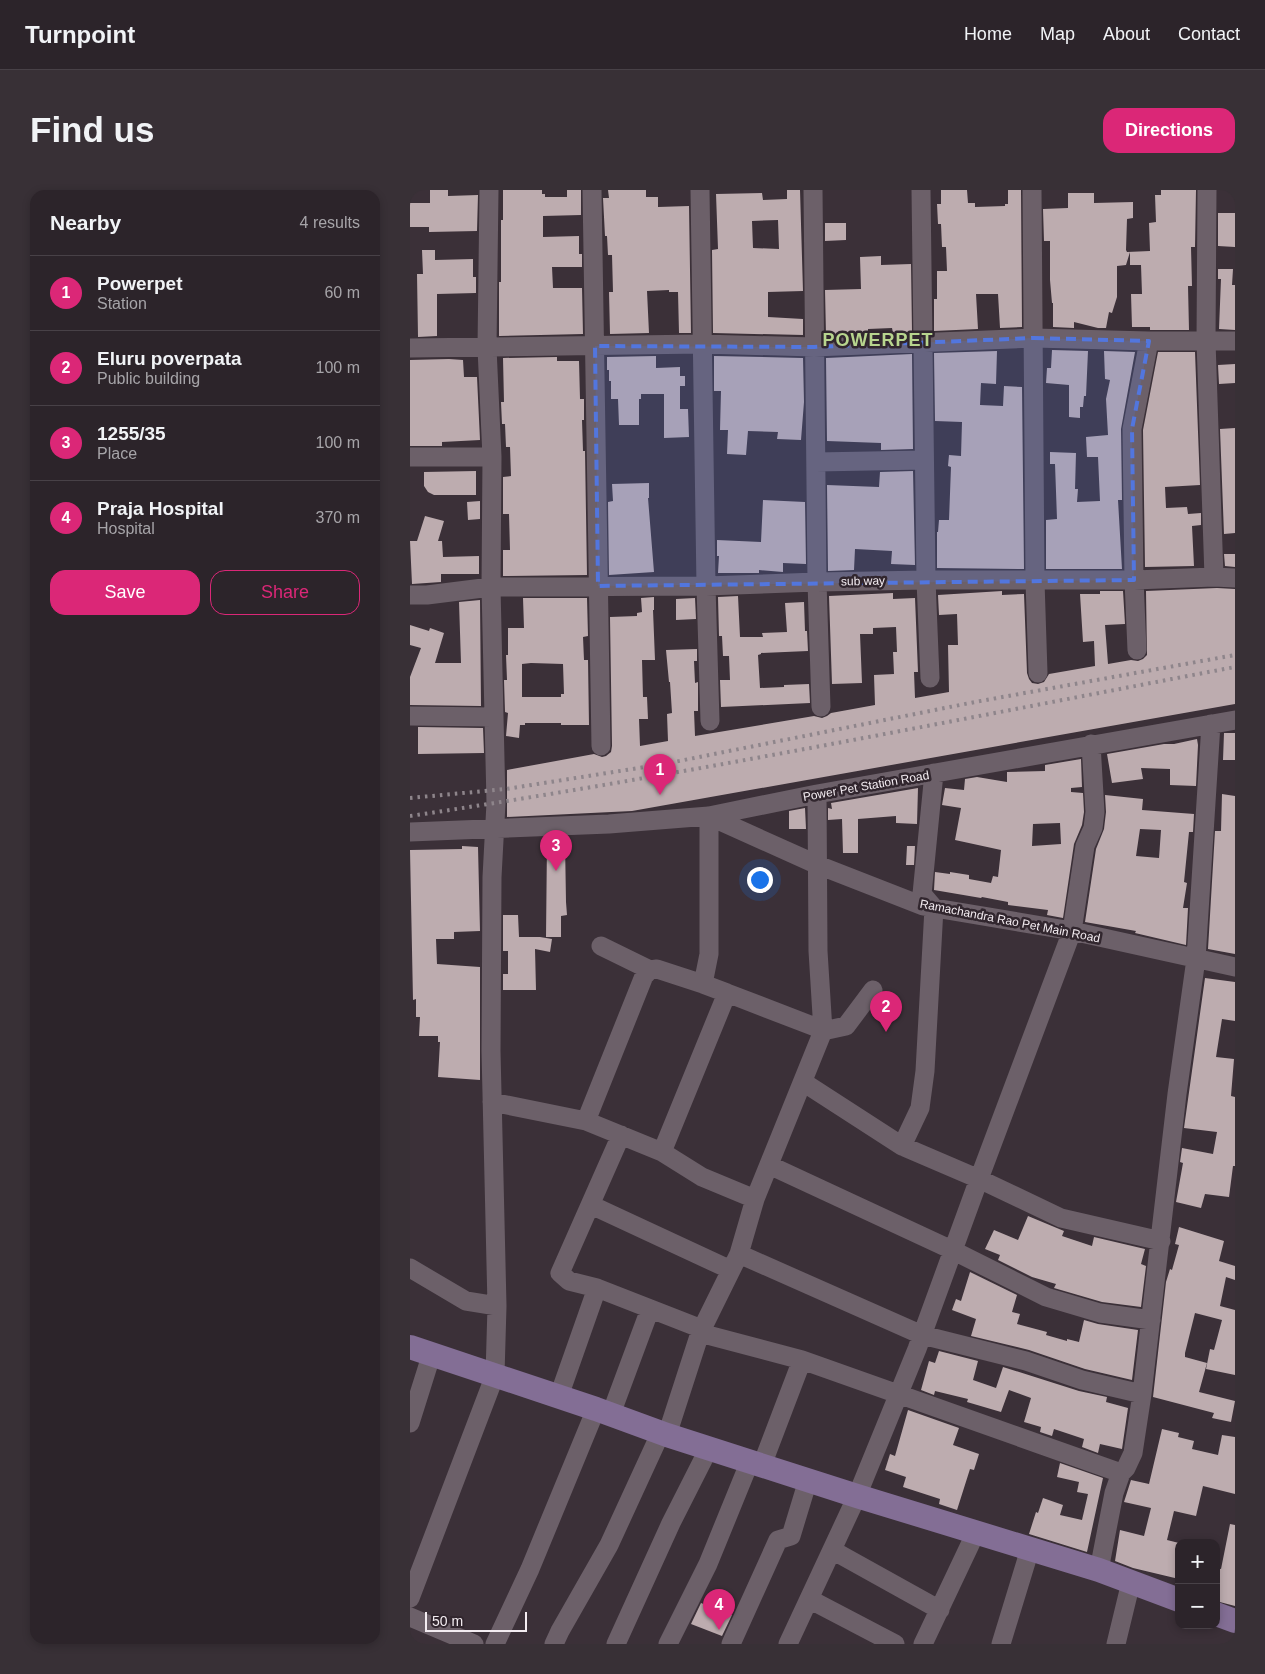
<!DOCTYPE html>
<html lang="en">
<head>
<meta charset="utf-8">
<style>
	:root { --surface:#2c242a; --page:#383036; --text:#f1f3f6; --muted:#a6a4a8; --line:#484147; --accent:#db2777 }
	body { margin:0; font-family:Arial,sans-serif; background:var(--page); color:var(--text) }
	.controls { position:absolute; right:15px; bottom:15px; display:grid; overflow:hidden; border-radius:10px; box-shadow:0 2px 8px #0003 }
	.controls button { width:45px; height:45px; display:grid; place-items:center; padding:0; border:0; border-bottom:1px solid var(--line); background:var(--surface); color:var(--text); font:25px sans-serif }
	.scale { position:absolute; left:15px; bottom:12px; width:102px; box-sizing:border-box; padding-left:5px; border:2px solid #f3ecf1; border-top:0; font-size:14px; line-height:18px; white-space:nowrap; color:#f3ecf1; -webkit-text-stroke:4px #31262e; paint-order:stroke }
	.you { position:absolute; left:349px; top:689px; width:18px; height:18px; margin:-12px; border:4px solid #fff; border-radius:50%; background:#1a73e8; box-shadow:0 0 0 8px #1a73e833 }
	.badge { display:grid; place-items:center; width:32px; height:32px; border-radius:50%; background:var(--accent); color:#fff; font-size:16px; font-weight:700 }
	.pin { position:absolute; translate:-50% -41px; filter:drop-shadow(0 1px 2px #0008) }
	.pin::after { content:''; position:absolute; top:26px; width:18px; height:15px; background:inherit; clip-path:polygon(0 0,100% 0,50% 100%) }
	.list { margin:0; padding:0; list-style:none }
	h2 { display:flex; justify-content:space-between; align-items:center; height:65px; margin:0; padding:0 20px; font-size:21px }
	h2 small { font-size:16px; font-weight:400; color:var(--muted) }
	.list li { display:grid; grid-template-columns:32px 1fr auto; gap:15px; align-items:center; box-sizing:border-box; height:75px; padding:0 20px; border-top:1px solid var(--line) }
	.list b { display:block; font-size:19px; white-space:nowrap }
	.list p { margin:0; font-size:16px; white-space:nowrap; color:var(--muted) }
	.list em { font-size:16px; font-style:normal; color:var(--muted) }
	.actions { display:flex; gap:10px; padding:15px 20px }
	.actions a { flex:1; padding:11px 0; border:1px solid var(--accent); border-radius:15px; text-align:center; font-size:18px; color:var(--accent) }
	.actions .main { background:var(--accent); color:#fff }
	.map { position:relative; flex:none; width:825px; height:1454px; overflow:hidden; border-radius:15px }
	header { display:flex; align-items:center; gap:30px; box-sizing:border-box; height:70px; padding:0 25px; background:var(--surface); border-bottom:1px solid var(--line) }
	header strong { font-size:24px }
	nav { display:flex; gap:28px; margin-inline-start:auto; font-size:18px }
	.intro { display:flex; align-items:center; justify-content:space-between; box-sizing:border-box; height:120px; padding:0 30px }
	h1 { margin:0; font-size:35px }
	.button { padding:12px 22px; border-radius:15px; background:var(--accent); color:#fff; font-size:18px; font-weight:700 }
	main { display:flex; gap:30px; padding:0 30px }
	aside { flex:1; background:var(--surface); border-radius:15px; box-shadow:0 2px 8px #0003 }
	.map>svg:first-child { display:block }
	.building { fill:#bdacaf; fill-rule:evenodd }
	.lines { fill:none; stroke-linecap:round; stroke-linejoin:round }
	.minor { stroke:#6c6069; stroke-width:19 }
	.major { stroke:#836e95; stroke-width:24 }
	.rail { stroke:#8e858b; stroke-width:4; stroke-dasharray:2.5 5; stroke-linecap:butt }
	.marked { fill:#5276de; fill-opacity:0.2; stroke:#5276de; stroke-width:4; stroke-dasharray:10 6; stroke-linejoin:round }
	.labels { text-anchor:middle; stroke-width:5; stroke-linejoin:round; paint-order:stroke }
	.street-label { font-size:12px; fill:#f3ecf1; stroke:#31262e }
	.district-label { font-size:18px; font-weight:bold; letter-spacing:1px; fill:#b8d58e; stroke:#31262e }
</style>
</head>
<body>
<header>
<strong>Turnpoint</strong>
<nav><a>Home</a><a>Map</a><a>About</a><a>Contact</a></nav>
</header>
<div class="intro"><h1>Find us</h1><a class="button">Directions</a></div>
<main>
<aside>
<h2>Nearby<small>4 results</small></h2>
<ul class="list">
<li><span class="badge">1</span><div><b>Powerpet</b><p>Station</p></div><em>60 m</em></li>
<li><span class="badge">2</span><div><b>Eluru poverpata</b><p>Public building</p></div><em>100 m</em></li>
<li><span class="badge">3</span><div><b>1255/35</b><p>Place</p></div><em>100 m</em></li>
<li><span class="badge">4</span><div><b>Praja Hospital</b><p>Hospital</p></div><em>370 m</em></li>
</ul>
<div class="actions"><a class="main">Save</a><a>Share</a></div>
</aside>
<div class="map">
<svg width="825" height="1454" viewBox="0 0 825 1454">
	<rect width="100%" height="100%" fill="#3b3038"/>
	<path class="building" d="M 20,0 L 38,0 L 38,6 L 68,5 L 67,41 L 19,42 L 19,37 L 0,37 L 0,13 L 20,13 Z
		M 93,0 L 132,0 L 132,4 L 135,4 L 135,7 L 157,7 L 157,0 L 171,0 L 171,25 L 133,26 L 133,47 L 169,46 L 169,64 L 172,64 L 172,77 L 142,77 L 143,98 L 172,98 L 173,144 L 89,146 L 89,92 L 91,92 L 91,30 L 93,30 Z
		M 198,0 L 236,0 L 236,7 L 248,7 L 248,17 L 279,16 L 281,143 L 269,143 L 268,102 L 259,102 L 259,100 L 237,101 L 239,143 L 200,144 L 199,102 L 203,102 L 202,65 L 198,65 L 197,46 L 195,46 L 193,8 L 199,8 Z
		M 377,0 L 390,0 L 393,101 L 358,102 L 358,127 L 393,129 L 393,145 L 303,143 L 302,60 L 308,59 L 306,4 L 352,3 L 353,10 L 377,9 ZM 368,30 L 369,59 L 343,58 L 342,31 Z
		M 531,0 L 557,0 L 558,13 L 565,13 L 565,17 L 595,16 L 595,14 L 598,14 L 598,0 L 611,0 L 612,137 L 590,138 L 588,104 L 566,104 L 568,139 L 524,141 L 524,109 L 527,109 L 527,81 L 537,81 L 536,57 L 532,57 L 531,34 L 528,34 L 527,14 L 531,14 Z
		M 751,0 L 786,0 L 785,57 L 781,57 L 782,96 L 778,96 L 779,140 L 740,140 L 740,137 L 722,137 L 721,104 L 732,104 L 731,75 L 720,75 L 720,62 L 716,75 L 707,76 L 707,107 L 702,123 L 699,122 L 696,138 L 688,138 L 664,132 L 664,138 L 643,137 L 643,113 L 642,113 L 640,90 L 640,51 L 634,51 L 633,19 L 658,18 L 658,3 L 684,3 L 684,13 L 723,12 L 723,28 L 717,29 L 716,60 L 717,62 L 740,61 L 739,33 L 746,32 L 745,5 L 751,5 Z
		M 808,23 L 825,23 L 825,57 L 808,56 Z
		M 415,33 L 436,33 L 436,50 L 415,51 Z
		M 12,60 L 25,60 L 25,70 L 63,69 L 63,87 L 66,87 L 66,103 L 27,104 L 27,146 L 8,147 L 7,84 L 13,84 Z
		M 471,66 L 471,75 L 501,74 L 502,142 L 483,143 L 482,138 L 458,139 L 458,144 L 416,145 L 415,100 L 451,99 L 450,67 Z
		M 808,79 L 823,79 L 822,95 L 825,95 L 825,140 L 809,139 L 811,89 L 808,89 Z
		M 642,160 L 678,161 L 676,206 L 674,206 L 673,217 L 670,217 L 670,228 L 659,227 L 659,195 L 636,193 L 637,178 L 641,178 Z
		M 587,161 L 586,194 L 571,193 L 570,215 L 593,216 L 594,196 L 612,197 L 614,379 L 527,378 L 527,342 L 528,342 L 529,330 L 539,330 L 541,277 L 538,276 L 539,265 L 551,266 L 552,232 L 525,231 L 524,163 Z
		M 694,161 L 725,162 L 711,239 L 712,310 L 708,310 L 712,379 L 636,379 L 636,330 L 647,329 L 645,274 L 640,274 L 640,262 L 666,263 L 665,299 L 668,299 L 667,312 L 690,311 L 688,267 L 677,267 L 676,247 L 698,245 L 696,209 L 700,190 L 695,189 Z
		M 748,162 L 785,162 L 790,295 L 755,297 L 756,318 L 777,317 L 778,324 L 791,323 L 791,335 L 782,336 L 784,376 L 735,377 L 733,240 Z
		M 502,164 L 503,259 L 471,260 L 471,253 L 417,251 L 416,168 Z
		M 246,166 L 246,178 L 270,177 L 270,186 L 275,186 L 275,196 L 270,196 L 270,219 L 278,219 L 279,247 L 254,248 L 254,204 L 231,204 L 231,209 L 229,209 L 229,235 L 209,235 L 208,209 L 201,209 L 201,191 L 199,191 L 199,180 L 197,180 L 197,167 Z
		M 304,166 L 393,168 L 394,212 L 391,250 L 367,249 L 368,242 L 338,241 L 336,265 L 317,264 L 318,240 L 310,240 L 311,201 L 304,201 Z
		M 147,167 L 147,171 L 169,171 L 170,209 L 174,209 L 174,230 L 172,230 L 173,261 L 175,261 L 177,385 L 93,386 L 93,360 L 100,360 L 99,324 L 93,324 L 93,287 L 101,286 L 100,257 L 96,257 L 95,234 L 92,234 L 91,212 L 94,212 L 93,168 Z
		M 39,169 L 53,170 L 54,187 L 67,187 L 70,250 L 32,252 L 32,256 L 0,256 L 0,170 Z
		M 825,174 L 825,193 L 809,194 L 808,175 Z
		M 825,238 L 825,343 L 814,344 L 810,239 Z
		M 66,281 L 66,305 L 24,305 L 18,302 L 14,296 L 14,282 Z
		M 503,281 L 505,375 L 481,374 L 482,361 L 445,359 L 444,380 L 418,381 L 417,295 L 469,297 L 470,282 Z
		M 239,293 L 239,308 L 238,308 L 244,382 L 199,385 L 198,312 L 203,311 L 202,294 Z
		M 353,310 L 395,312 L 396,374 L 373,373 L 373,382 L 349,380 L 349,383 L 308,383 L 309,366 L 307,366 L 307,350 L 351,352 Z
		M 70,311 L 70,329 L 58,330 L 57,312 Z
		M 15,326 L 34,331 L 28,351 L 32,351 L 33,367 L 69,366 L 69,384 L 31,384 L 31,392 L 2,394 L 0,351 L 7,351 Z
		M 814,364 L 825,364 L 825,377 L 815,376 Z
		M 807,398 L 825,399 L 825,514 L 222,621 L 97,627 L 97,580 L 184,564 L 192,567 L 196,566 L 201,562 L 202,556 L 200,427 L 227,426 L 227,423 L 232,422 L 231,408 L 244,407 L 244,420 L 243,420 L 245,470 L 232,470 L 233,507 L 237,507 L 238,529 L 229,529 L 230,556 L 258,551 L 257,524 L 262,523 L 260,492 L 259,492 L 256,460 L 287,459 L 287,471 L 284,471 L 285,493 L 288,492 L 288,521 L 284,521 L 285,546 L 404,526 L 412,528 L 417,526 L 421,523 L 465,515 L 464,485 L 484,484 L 483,462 L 487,462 L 486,437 L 463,438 L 463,444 L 450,444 L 452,493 L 422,494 L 419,406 L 483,403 L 483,409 L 505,408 L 508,482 L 504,482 L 505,508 L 539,502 L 538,455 L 548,455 L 547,424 L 529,425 L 528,405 L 592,401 L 592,405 L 614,404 L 617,483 L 619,489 L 622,493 L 628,494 L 634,492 L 639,484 L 685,476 L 684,451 L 673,452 L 670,404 L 690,404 L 690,401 L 713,401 L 715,434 L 695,435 L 698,474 L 721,470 L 728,471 L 733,469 L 737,465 L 736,401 Z
		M 328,406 L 330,447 L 353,447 L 352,443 L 377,442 L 375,413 L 394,412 L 395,441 L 397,441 L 398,461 L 351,463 L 351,464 L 348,465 L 350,498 L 374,497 L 374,495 L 399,494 L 400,513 L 311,517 L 310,490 L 320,490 L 319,466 L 313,466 L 312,446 L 309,446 L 308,407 Z
		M 113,408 L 177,408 L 178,446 L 173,447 L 174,470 L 178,470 L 179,535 L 151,535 L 151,533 L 115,533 L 115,535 L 110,535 L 109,548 L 96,546 L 98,523 L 95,522 L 94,490 L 97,490 L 96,465 L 98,465 L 98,438 L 114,438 ZM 121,473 L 153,474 L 154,504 L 151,504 L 151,507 L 112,507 L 112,474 Z
		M 285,408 L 286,429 L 266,430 L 266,409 Z
		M 70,410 L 71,516 L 0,515 L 0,487 L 11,458 L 0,455 L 0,435 L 19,441 L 20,438 L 34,443 L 25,473 L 51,473 L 49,412 Z
		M 8,537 L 73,538 L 74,563 L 8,564 Z
		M 814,543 L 825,543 L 825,570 L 813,570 Z
		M 787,549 L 788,555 L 786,596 L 760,595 L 760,579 L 731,578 L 733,589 L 702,593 L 697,564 L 754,554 L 764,554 Z
		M 671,569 L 672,597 L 661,598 L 661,602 L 673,603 L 674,622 L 672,635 L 664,654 L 653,728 L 637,725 L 638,720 L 598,715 L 598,712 L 572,707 L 571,708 L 524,700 L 525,682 L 540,684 L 540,682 L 559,685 L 559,689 L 581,693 L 583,686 L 588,687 L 591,660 L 545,650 L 551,618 L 532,615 L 535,598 L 554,600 L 555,589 L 567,587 L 597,592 L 597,582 L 635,581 L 635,575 ZM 650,633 L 651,654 L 622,656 L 623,634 Z
		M 508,598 L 507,634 L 486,633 L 486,626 L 448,629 L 448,663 L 433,663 L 432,629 L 418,630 L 418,618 L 422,619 L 421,613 Z
		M 812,604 L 825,606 L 825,764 L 798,759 L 805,641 L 811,641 Z
		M 695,605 L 733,609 L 732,620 L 784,624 L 783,642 L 779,642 L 774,692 L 777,693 L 773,718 L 778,718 L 776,755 L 725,743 L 726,741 L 675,732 L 686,659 L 694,639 L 696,622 ZM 730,639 L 751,640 L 749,668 L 726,666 Z
		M 395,618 L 396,639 L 379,639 L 379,621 Z
		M 137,652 L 155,652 L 156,712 L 157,725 L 151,726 L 151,747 L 136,747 Z
		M 52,656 L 68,657 L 70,741 L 44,742 L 44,749 L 26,749 L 27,774 L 70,777 L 70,890 L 28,887 L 30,852 L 28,852 L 28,846 L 9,846 L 10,827 L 6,827 L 6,809 L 3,810 L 0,660 L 52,659 Z
		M 497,656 L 505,656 L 504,675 L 496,675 Z
		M 93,725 L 108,725 L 109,747 L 130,747 L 142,749 L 140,762 L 125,759 L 126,800 L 93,800 L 93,784 L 98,784 L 98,761 L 93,761 Z
		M 795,788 L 825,792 L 825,831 L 812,829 L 806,867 L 824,869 L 821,906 L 825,907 L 825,976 L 823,976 L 819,1007 L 795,1004 L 791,1018 L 766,1012 L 773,973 L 770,972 L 772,958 L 803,964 L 807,942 L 774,938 Z
		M 618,1026 L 654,1041 L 652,1046 L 682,1056 L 684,1047 L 735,1059 L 731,1074 L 736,1076 L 731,1117 L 692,1112 L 644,1098 L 646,1094 L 622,1087 L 588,1070 L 590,1065 L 575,1059 L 584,1040 L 608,1050 Z
		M 769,1037 L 814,1051 L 809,1071 L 825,1076 L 825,1090 L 816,1087 L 810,1116 L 825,1120 L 825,1185 L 796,1179 L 800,1159 L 804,1160 L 812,1130 L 785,1123 L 775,1163 L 775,1167 L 797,1173 L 789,1202 L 825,1211 L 821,1232 L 802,1228 L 804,1223 L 743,1207 L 756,1092 L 760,1079 L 762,1080 L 769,1055 L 765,1054 Z
		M 560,1082 L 607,1105 L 602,1122 L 610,1124 L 607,1134 L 637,1142 L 636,1145 L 657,1151 L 657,1149 L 669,1152 L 674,1130 L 688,1134 L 728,1140 L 722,1190 L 675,1179 L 619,1160 L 561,1146 L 566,1129 L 542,1120 L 546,1109 L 551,1111 Z
		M 529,1161 L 568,1171 L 563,1190 L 586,1198 L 593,1177 L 669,1201 L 697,1207 L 696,1212 L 718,1218 L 712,1259 L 690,1254 L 688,1263 L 672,1257 L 674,1249 L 644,1239 L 642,1246 L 630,1242 L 631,1237 L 614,1232 L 621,1208 L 599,1200 L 591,1222 L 557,1212 L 558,1209 L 525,1201 L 524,1205 L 511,1200 L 519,1171 L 525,1173 Z
		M 498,1220 L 549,1238 L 543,1255 L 569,1264 L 564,1280 L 560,1279 L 547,1320 L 529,1314 L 530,1309 L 493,1297 L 496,1287 L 475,1280 L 480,1264 L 485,1266 Z
		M 752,1239 L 769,1243 L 768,1247 L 784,1251 L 782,1259 L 808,1265 L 812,1245 L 825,1247 L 825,1304 L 793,1296 L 786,1326 L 764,1321 L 757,1350 L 769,1353 L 769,1389 L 723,1378 L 705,1371 L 710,1340 L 734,1346 L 741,1318 L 714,1312 L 721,1290 L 739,1294 Z
		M 650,1273 L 693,1288 L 677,1362 L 619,1344 L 626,1322 L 628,1323 L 633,1308 L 653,1315 L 650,1325 L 672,1330 L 678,1304 L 667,1302 L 669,1292 L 647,1287 Z
		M 820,1334 L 825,1335 L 825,1416 L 806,1411 L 806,1378 L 811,1379 Z
		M 291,1413 L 322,1425 L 312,1446 L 281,1434 Z"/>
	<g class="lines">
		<path class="minor" d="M 182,0 L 191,556
			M 290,0 L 296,396 L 300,531
			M 403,0 L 407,392 L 411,517
			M 511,0 L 516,390 L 520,488
			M 622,0 L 625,391 L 628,483
			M 0,158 L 292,154 L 404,157 L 624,148 L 739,151
			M 0,267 L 82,267
			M 406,272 L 514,270
			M 804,387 L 796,151 L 825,151
			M 0,405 L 17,405 L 81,397 L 296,396 L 407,392 L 516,390 L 724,390 L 804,387 L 825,388
			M 727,460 L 724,390 L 722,239 L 739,151 L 796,151 L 797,0
			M 0,526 L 82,527
			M 681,554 L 685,622 L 683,638 L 675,656 L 662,741 L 569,989 L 651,1028 L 751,1051
			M 299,626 L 408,675 L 513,716 L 662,741 L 825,777
			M 0,642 L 199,634 L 299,626 L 407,604 L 825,530
			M 191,756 L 240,780
			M 317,803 L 413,840
			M 413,841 L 436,836 L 463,800
			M 393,892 L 492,956
			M 82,912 L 176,931
			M 211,945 L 150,1083 L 159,1091 L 187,1098 L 292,1139
			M 252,962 L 176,931 L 234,786 L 240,780 L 247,779 L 293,794
			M 359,975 L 542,1060 L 636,1107 L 690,1123 L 741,1130
			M 345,1009 L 413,841 L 408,761 L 407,604
			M 181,1015 L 321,1080
			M 329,1064 L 512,1145 L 616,1171 L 672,1190 L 732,1204
			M 0,1078 L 56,1111 L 87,1116
			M 290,1143 L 392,1170 L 352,1275
			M 392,1170 L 711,1283
			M 149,1206 L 187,1098
			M 201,1224 L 240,1119
			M 0,1233 L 22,1163
			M 257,1245 L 290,1143 L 329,1064 L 345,1009 L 292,987 L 252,962 L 317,803 L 293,794 L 299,764 L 299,626
			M 422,1360 L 530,1420
			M 689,1380 L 704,1303 L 711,1283 L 716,1278 L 723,1263 L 732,1204 L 767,904 L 786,769 L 801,534
			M 0,1408 L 85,1185 L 87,1116 L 81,861 L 82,687 L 86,613 L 81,397 L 82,267 L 77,158 L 79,0
			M 399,1409 L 485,1454
			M 0,1427 L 64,1454
			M 85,1454 L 120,1379 L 186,1219
			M 144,1454 L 150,1441 L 199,1355 L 251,1242
			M 206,1454 L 261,1333 L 299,1258
			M 258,1454 L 298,1374 L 340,1271
			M 321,1454 L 368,1350 L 381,1346 L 398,1290
			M 378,1454 L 447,1306 L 507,1159 L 569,989 L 492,956 L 510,918 L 515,881 L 524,718 L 512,704 L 524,583
			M 513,1454 L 566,1342
			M 591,1454 L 620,1359
			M 706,1454 L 721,1392"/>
		<path class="major" d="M 0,1157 L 186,1219 L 257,1245 L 447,1306 L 689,1380 L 769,1410
			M 806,1424 L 825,1431"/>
		<path class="rail" d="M 0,608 L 96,599 L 254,574 L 565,512 L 825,465
			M 0,626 C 276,585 550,529 825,477"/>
	</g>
	<path class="marked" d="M 624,148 L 739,151 L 722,239 L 724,390 L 188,396 L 185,156 L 404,157 Z"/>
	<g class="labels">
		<g class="street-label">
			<text transform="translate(453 391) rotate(-1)" y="4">sub way</text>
			<text transform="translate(456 596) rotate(-10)" y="4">Power Pet Station Road</text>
			<text transform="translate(600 731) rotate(11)" y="4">Ramachandra Rao Pet Main Road</text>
		</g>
		<g class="district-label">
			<text x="468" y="156">POWERPET</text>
		</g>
	</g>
</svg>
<div class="controls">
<button>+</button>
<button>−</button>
</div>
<div class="scale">50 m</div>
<div class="you"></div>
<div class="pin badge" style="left:250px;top:605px">1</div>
<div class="pin badge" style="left:476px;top:842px">2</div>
<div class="pin badge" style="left:146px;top:681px">3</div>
<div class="pin badge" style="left:309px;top:1440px">4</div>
</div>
</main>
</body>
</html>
